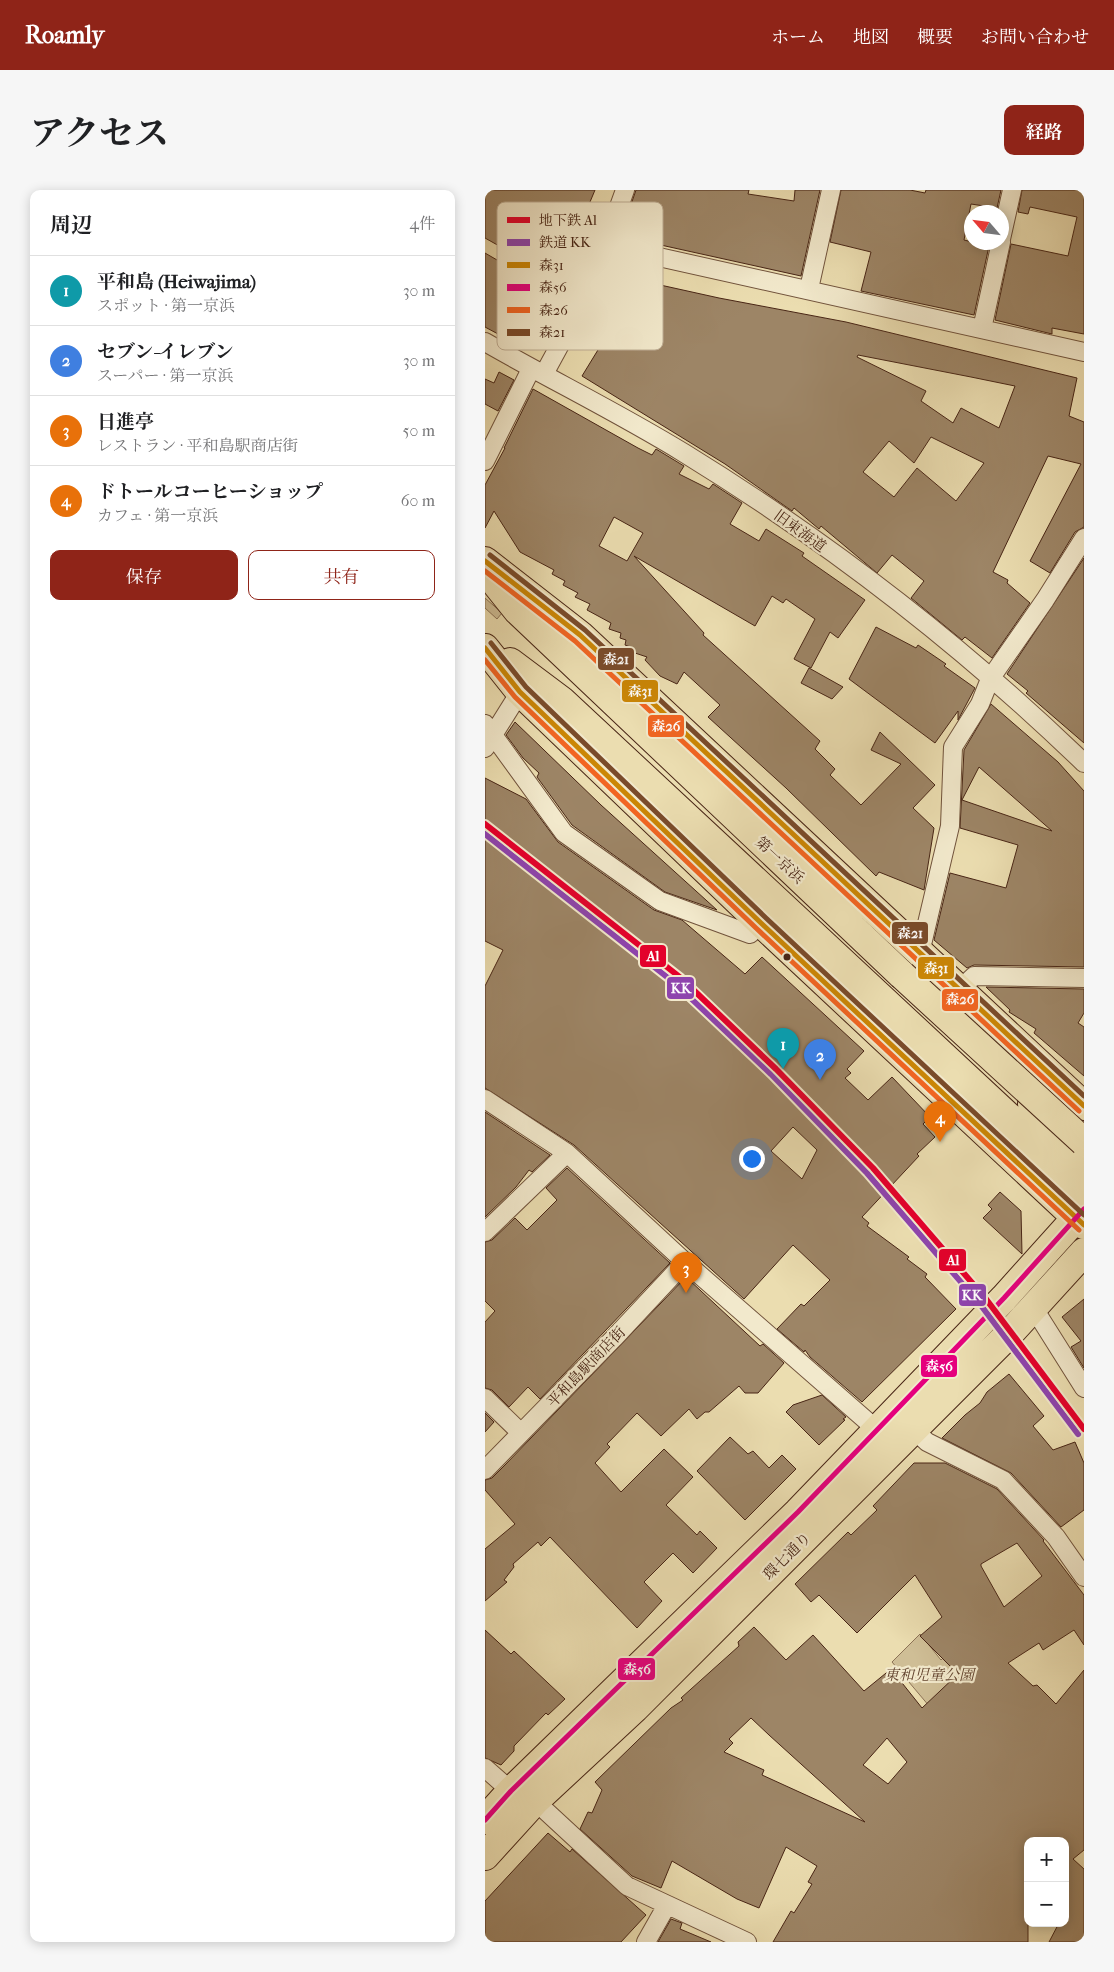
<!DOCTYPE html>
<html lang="ja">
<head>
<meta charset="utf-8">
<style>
	:root { --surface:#fff; --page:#f6f6f6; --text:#202124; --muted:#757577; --line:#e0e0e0; --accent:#8f2418 }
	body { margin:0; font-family:"IM FELL French Canon","Noto Serif JP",serif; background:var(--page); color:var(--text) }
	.controls { position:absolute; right:15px; bottom:15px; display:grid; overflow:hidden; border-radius:10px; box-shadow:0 2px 12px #0003 }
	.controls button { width:45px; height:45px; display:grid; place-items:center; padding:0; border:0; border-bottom:1px solid var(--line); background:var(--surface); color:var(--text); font:25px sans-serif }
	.compass { position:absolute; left:479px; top:15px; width:45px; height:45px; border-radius:50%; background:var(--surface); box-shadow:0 2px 12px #0003; rotate:298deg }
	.you { position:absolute; left:266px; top:968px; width:18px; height:18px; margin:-12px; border:4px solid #fff; border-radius:50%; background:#1a73e8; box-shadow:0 0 0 8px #1a73e833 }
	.badge { display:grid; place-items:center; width:32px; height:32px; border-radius:50%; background:var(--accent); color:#fff; font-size:16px; font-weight:700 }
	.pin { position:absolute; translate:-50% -41px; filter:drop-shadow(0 1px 2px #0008) }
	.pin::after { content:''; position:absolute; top:26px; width:18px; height:15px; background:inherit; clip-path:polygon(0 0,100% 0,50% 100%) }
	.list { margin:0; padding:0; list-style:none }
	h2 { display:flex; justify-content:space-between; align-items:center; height:65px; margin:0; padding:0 20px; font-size:21px }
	h2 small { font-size:16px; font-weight:400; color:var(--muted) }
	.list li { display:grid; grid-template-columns:32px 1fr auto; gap:15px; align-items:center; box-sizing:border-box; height:70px; padding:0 20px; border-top:1px solid var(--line) }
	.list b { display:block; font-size:19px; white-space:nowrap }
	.list p { margin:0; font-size:16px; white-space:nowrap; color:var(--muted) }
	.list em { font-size:16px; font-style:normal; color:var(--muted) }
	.actions { display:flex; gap:10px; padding:15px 20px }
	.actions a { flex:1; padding:11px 0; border:1px solid var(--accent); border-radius:10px; text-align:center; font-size:18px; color:var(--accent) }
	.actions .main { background:var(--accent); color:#fff }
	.map { position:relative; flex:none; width:599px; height:1752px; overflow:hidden; border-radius:10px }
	header { display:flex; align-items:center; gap:30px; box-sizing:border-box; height:70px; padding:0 25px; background:var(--accent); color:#fff }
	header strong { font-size:24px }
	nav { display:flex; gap:28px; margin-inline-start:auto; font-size:18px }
	.intro { display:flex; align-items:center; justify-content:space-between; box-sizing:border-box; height:120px; padding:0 30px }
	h1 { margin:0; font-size:35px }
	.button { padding:12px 22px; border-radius:10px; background:var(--accent); color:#fff; font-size:18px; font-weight:700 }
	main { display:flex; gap:30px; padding:0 30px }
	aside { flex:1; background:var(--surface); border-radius:10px; box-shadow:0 2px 12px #0003 }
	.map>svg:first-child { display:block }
	.green { fill:#cfbe96; stroke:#8c7256 }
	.building { fill:#9d8566; stroke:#482515; fill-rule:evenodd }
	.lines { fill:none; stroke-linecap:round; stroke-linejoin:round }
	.street-casing { stroke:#71533c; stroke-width:20 }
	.primary-casing { stroke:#482515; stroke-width:30 }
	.highway-casing { stroke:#482515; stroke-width:30 }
	.street { stroke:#f2e9cc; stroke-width:18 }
	.primary { stroke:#ebddb0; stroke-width:28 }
	.highway { stroke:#ebddb0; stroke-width:28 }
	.highway-bridge-casing { stroke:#482515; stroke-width:30; stroke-linecap:butt }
	.highway-bridge { stroke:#ebddb0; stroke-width:28 }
	.bus-1-casing { stroke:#f2e9cc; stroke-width:9 }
	.bus-2-casing { stroke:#f2e9cc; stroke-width:9 }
	.bus-3-casing { stroke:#f2e9cc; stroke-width:9 }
	.bus-4-casing { stroke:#f2e9cc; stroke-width:9 }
	.bus-1 { stroke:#cb8605; stroke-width:5 }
	.bus-2 { stroke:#e5007d; stroke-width:5 }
	.bus-3 { stroke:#f26522; stroke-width:5 }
	.bus-4 { stroke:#7a4b2a; stroke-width:5 }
	.rail-1-casing { stroke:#f2e9cc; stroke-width:10 }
	.rail-1 { stroke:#8e44ad; stroke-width:6 }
	.metro-1-casing { stroke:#f2e9cc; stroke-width:10 }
	.metro-1 { stroke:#e4002b; stroke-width:6 }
	.bus-dot { fill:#482515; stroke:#f2e9cc; stroke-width:2 }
	.labels { text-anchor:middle; stroke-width:4.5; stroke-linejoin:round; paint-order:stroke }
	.street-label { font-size:15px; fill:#482515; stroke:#f2e9cc }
	.park-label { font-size:15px; font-style:italic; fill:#63442f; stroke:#f2e9cc }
	.key { fill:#f2e9cc; stroke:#bfae95; stroke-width:1 }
	.key-label { font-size:14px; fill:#482515 }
	.line-badge { stroke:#f2e9cc; stroke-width:2 }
	.badge-label { font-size:14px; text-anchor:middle; font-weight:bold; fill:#fff }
</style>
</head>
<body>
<header>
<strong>Roamly</strong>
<nav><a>ホーム</a><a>地図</a><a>概要</a><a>お問い合わせ</a></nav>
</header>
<div class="intro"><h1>アクセス</h1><a class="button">経路</a></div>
<main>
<aside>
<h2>周辺<small>4件</small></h2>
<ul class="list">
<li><span class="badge" style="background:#0f9aa8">1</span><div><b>平和島 (Heiwajima)</b><p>スポット · 第一京浜</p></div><em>30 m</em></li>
<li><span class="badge" style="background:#3f7fe0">2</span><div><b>セブン-イレブン</b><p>スーパー · 第一京浜</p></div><em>30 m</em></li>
<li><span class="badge" style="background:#e8710a">3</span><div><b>日進亭</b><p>レストラン · 平和島駅商店街</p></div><em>50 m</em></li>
<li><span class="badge" style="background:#e8710a">4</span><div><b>ドトールコーヒーショップ</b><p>カフェ · 第一京浜</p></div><em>60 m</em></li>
</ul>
<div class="actions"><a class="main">保存</a><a>共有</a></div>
</aside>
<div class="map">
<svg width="599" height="1752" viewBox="0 0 599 1752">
	<rect width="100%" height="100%" fill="#ebddb0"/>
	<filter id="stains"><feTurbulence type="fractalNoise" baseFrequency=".004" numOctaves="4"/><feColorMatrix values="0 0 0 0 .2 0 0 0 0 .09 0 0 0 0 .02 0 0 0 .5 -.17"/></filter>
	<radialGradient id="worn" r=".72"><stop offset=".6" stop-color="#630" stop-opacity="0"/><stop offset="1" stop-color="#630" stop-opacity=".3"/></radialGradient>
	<path class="green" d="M 0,408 L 17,423 L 12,429 L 0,418 Z
		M 435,1444 L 456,1470 L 465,1461 L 481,1479 L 461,1536 L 407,1472 Z"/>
	<path class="building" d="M 0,0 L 110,0 L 82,67 L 24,43 L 16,57 L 0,48 Z
		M 151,0 L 264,0 L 263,4 L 309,11 L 310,0 L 335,0 L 316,86 L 135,46 Z
		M 356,0 L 425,0 L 440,3 L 441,0 L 516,0 L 512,18 L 486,14 L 479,50 L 504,56 L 489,125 L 376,101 L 386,62 L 345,52 Z
		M 537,0 L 599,0 L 599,144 L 567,138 L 567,144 L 510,130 L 526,54 L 583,66 L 592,27 L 545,17 L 543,24 L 533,22 Z
		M 0,63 L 74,106 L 65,122 L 61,120 L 41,159 L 0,137 Z
		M 121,83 L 234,108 L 361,132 L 592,188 L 584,226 L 599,232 L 599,337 L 590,342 L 565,383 L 545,371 L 596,274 L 563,266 L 508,382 L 523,390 L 522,393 L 545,413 L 507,468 L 480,447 L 477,450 L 426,408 L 439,391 L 407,365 L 392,383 L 336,336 L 334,339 L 309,318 L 307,321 L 240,274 L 97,186 L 116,155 L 96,144 L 119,102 L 115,101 ZM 373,165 L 486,187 L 530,196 L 514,238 L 476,218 L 468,233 L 436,211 L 441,201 L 372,167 ZM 446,247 L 499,273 L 471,311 L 432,278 L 409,307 L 378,282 L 404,251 L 429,273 Z
		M 14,182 L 29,190 L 13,221 L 0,214 L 0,189 L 9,193 Z
		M 48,199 L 153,258 L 167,265 L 171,259 L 199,276 L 194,284 L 224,299 L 228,294 L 257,313 L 245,334 L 274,351 L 281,339 L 319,363 L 317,366 L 327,373 L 380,410 L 353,448 L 345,442 L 326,478 L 309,469 L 330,429 L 301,409 L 298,413 L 287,406 L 270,436 L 149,366 L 219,443 L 218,445 L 335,551 L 330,559 L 350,579 L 345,585 L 376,615 L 416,574 L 386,560 L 395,542 L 450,595 L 428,618 L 449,638 L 439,700 L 394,682 L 391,686 L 301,598 L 223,527 L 235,515 L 199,482 L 192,494 L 175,486 L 160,470 L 162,467 L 147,462 L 148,458 L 140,455 L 141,450 L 135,448 L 136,443 L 124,439 L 126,433 L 102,420 L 105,414 L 90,407 L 93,403 L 78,395 L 80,391 L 67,384 L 69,380 L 35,362 L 9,321 L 0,338 L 0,295 L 20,258 L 19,258 ZM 129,327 L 158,343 L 142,371 L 114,356 Z
		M 599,368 L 599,553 L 541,503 L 543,501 L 522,484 Z
		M 391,437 L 431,458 L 433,455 L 461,474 L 459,476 L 490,498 L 473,530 L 473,521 L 450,553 L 364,489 Z
		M 324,478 L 358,497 L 347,509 L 316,493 Z
		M 506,514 L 573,572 L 599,601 L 599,777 L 489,775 L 482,778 L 449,750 L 465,683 L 521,698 L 533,655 L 475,638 L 479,560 ZM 494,577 L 567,641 L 477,610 Z
		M 30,532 L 116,615 L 232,720 L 180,702 L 87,635 L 52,587 L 54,583 L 38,568 L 21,545 Z
		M 0,588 L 41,609 L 73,652 L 169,720 L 197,730 L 260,784 L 277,767 L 379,861 L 362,879 L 366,883 L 360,888 L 383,910 L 407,887 L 445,927 L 438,934 L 450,947 L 432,964 L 434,966 L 377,1027 L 384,1033 L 382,1036 L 424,1067 L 422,1069 L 442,1084 L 440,1087 L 471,1119 L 377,1212 L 325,1167 L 320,1160 L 319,1162 L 292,1139 L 316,1114 L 319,1116 L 345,1090 L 308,1055 L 259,1109 L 89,955 L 0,898 L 0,796 L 18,760 L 0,751 ZM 308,937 L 332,960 L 317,989 L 286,961 Z
		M 501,797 L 599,799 L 599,823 L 593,833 L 599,837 L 599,886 L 549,843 L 551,839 L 524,822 L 525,820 Z
		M 0,922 L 65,965 L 47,982 L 44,980 L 31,997 L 0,1027 Z
		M 82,978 L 185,1073 L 55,1209 L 43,1197 L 24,1217 L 7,1200 L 0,1198 L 0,1132 L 10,1121 L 0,1111 L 0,1052 L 7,1050 L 30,1028 L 42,1040 L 72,1010 L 61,998 Z
		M 515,1002 L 536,1021 L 537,1064 L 498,1028 L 507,1019 L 503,1015 Z
		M 201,1087 L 275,1156 L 278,1154 L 299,1173 L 273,1203 L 260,1203 L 254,1196 L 224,1222 L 220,1222 L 212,1229 L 204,1219 L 176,1246 L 152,1223 L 122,1254 L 125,1257 L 110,1273 L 136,1302 L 179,1259 L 208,1287 L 181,1315 L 212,1345 L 215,1341 L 232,1358 L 208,1383 L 188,1363 L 159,1392 L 177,1411 L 152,1438 L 65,1347 L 56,1356 L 53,1352 L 28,1374 L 29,1377 L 19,1390 L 22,1392 L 0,1411 L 0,1359 L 30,1334 L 0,1300 L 0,1290 L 7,1288 L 20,1275 Z
		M 599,1109 L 599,1178 L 586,1157 L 596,1151 L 577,1127 Z
		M 524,1184 L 559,1226 L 548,1236 L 568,1260 L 590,1252 L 599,1273 L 599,1320 L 576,1337 L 526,1283 L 457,1248 L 480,1225 L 495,1213 L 502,1202 Z
		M 337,1205 L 361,1227 L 358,1229 L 360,1230 L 334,1255 L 301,1222 L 308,1215 Z
		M 0,1223 L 9,1232 L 0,1242 Z
		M 245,1247 L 263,1264 L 268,1261 L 284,1278 L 297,1265 L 311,1279 L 260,1330 L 212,1281 Z
		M 429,1273 L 460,1273 L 512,1299 L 559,1350 L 558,1351 L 599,1405 L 599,1455 L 589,1440 L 558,1460 L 554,1453 L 523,1473 L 548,1496 L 552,1495 L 571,1514 L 599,1480 L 599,1660 L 588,1669 L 599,1679 L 599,1752 L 564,1752 L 574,1733 L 580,1733 L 580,1651 L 543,1651 L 543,1752 L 288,1752 L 306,1721 L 309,1723 L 327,1694 L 323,1692 L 332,1676 L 301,1657 L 274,1718 L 252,1709 L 187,1671 L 176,1698 L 147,1686 L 95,1639 L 103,1622 L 107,1623 L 117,1600 L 110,1592 L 186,1518 L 198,1510 L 196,1508 L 254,1456 L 253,1452 L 269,1437 L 301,1470 L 328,1445 L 379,1501 L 406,1479 L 437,1518 L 473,1484 L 435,1446 L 457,1427 L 430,1385 L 372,1443 L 334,1405 L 326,1412 L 310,1394 L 363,1342 L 366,1345 L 392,1320 L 388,1316 ZM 532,1353 L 557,1386 L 519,1417 L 496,1376 L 496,1374 ZM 266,1528 L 284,1545 L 380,1632 L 277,1585 L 279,1580 L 239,1562 L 248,1553 L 244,1549 ZM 402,1548 L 422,1572 L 403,1594 L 378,1575 Z
		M 0,1440 L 26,1464 L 29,1461 L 80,1509 L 63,1525 L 61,1523 L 29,1556 L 29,1561 L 16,1575 L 0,1568 Z
		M 63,1643 L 85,1662 L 87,1659 L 161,1725 L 136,1752 L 0,1752 L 0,1711 Z
		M 186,1729 L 197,1733 L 195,1739 L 226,1752 L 173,1752 Z"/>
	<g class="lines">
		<defs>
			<path id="street" d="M 516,49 L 527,0
				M 120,55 L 599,162
				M 324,99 L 346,0
				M 497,139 L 516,52
				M 0,152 C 66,190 134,223 199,263 C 342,351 478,456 599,573
				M 59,184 L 102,105 L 140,0
				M 0,271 L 46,179
				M 0,534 L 8,545 L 35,502
				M 0,558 L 8,545 L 79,643 L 175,711 L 265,744 L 276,733
				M 435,763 L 465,636 L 468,557 L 495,514 L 505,489 L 560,410 L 599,348
				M 475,799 L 489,786 L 599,788
				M 0,909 L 82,963 L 200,1072 L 391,1239
				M 0,1042 L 82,963
				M 548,1117 L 599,1198
				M 0,1208 L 36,1243
				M 428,1239 L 442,1252 L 518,1290 L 571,1347 L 599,1387
				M 0,1280 L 129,1148 L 200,1072
				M 0,1578 L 26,1601 L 50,1611 L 142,1696 L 262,1752
				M 161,1752 L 182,1715"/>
			<path id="primary" d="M 0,1630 L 26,1601 L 313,1322 L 519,1108 L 599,1019
				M 0,1666 L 50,1611 L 150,1518 L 526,1142 L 599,1062"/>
			<path id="highway" d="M 0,371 L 95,445 L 599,916
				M 12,395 L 32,420 L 417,785
				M 0,458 L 35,502 L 276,733 L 599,1035
				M 25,472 L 77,511 L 599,997
				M 547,914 L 564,939 L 599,969"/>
		</defs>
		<use href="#street" class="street-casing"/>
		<use href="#primary" class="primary-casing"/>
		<use href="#highway" class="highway-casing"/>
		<use href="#street" class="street"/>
		<use href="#primary" class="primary"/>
		<use href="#highway" class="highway"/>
		<defs>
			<path id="highway-bridge" d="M 417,785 L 599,952"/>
		</defs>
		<use href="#highway-bridge" class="highway-bridge-casing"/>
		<use href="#highway-bridge" class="highway-bridge"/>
		<defs>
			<path id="bus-1" d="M 0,371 L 95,445 L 599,916
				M 0,458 L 35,502 L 276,733 L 599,1035"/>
			<path id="bus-2" d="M 0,1630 L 26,1601 L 313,1322 L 519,1108 L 599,1019"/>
			<path id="bus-3" d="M 0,381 L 90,451 L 594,921
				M 0,470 L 30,507 L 271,738 L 594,1040"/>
			<path id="bus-4" d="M 5,365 L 100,440 L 599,906
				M 6,453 L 41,497 L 281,728 L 599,1025"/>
		</defs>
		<use href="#bus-1" class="bus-1-casing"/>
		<use href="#bus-2" class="bus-2-casing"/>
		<use href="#bus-3" class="bus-3-casing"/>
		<use href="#bus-4" class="bus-4-casing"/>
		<use href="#bus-1" class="bus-1"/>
		<use href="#bus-2" class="bus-2"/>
		<use href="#bus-3" class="bus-3"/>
		<use href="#bus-4" class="bus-4"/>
		<defs>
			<path id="rail-1" d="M 0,644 L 191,794 L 286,884 L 382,983 L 495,1114 L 593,1244"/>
		</defs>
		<use href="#rail-1" class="rail-1-casing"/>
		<use href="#rail-1" class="rail-1"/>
		<defs>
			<path id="metro-1" d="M 0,634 L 196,788 L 291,879 L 388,978 L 501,1109 L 599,1239"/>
		</defs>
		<use href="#metro-1" class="metro-1-casing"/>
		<use href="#metro-1" class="metro-1"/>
	</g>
	<circle class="bus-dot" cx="302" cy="767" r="4.5"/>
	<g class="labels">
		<g class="street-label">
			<text transform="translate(315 341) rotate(36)" y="5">旧東海道</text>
			<text transform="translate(295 670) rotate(43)" y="5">第一京浜</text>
			<text transform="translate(101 1177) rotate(-46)" y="5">平和島駅商店街</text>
			<text transform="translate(302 1366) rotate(-45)" y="5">環七通り</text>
		</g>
		<g class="park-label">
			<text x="444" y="1490">東和児童公園</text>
		</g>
	</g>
	<rect x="12" y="12" width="166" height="148" rx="8" class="key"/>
	<rect x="22" y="27" width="23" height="6" fill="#e4002b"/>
	<rect x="22" y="49" width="23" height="7" fill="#8e44ad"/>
	<rect x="22" y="72" width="23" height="6" fill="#cb8605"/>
	<rect x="22" y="94" width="23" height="7" fill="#e5007d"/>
	<rect x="22" y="117" width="23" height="6" fill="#f26522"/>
	<rect x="22" y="139" width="23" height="7" fill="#7a4b2a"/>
	<g class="key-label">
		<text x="54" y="35">地下鉄 Al</text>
		<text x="54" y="57">鉄道 KK</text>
		<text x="54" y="80">森31</text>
		<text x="54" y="102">森56</text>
		<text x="54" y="125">森26</text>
		<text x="54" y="147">森21</text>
	</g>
	<g class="line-badge">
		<rect x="112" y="457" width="38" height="24" rx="5" fill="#7a4b2a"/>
		<rect x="136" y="489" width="38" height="24" rx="5" fill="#cb8605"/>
		<rect x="162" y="524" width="38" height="24" rx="5" fill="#f26522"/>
		<rect x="406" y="731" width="38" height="24" rx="5" fill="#7a4b2a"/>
		<rect x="154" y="754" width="28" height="24" rx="5" fill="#e4002b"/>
		<rect x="432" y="766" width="38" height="24" rx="5" fill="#cb8605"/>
		<rect x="181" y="786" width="29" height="24" rx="5" fill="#8e44ad"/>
		<rect x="456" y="798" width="38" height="24" rx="5" fill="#f26522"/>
		<rect x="453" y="1058" width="29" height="24" rx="5" fill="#e4002b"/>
		<rect x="473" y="1093" width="29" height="24" rx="5" fill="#8e44ad"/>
		<rect x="435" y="1164" width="38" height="24" rx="5" fill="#e5007d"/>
		<rect x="132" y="1467" width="39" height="24" rx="5" fill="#e5007d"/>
	</g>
	<g class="badge-label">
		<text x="131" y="474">森21</text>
		<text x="155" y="506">森31</text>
		<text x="181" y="541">森26</text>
		<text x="425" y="748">森21</text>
		<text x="168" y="771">Al</text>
		<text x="451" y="783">森31</text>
		<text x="196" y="803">KK</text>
		<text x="475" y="814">森26</text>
		<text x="468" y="1075">Al</text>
		<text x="487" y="1110">KK</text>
		<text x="454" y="1181">森56</text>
		<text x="152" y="1484">森56</text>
	</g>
	<rect width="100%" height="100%" filter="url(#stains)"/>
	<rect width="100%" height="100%" fill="url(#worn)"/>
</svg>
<div class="controls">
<button>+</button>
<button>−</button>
</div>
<svg class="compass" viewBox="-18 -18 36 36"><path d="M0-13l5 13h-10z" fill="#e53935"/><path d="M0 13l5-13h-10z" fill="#757577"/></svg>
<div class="you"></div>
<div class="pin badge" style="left:298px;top:879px;background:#0f9aa8">1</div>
<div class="pin badge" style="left:335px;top:890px;background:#3f7fe0">2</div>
<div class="pin badge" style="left:201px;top:1103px;background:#e8710a">3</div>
<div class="pin badge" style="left:455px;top:952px;background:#e8710a">4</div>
</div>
</main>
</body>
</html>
